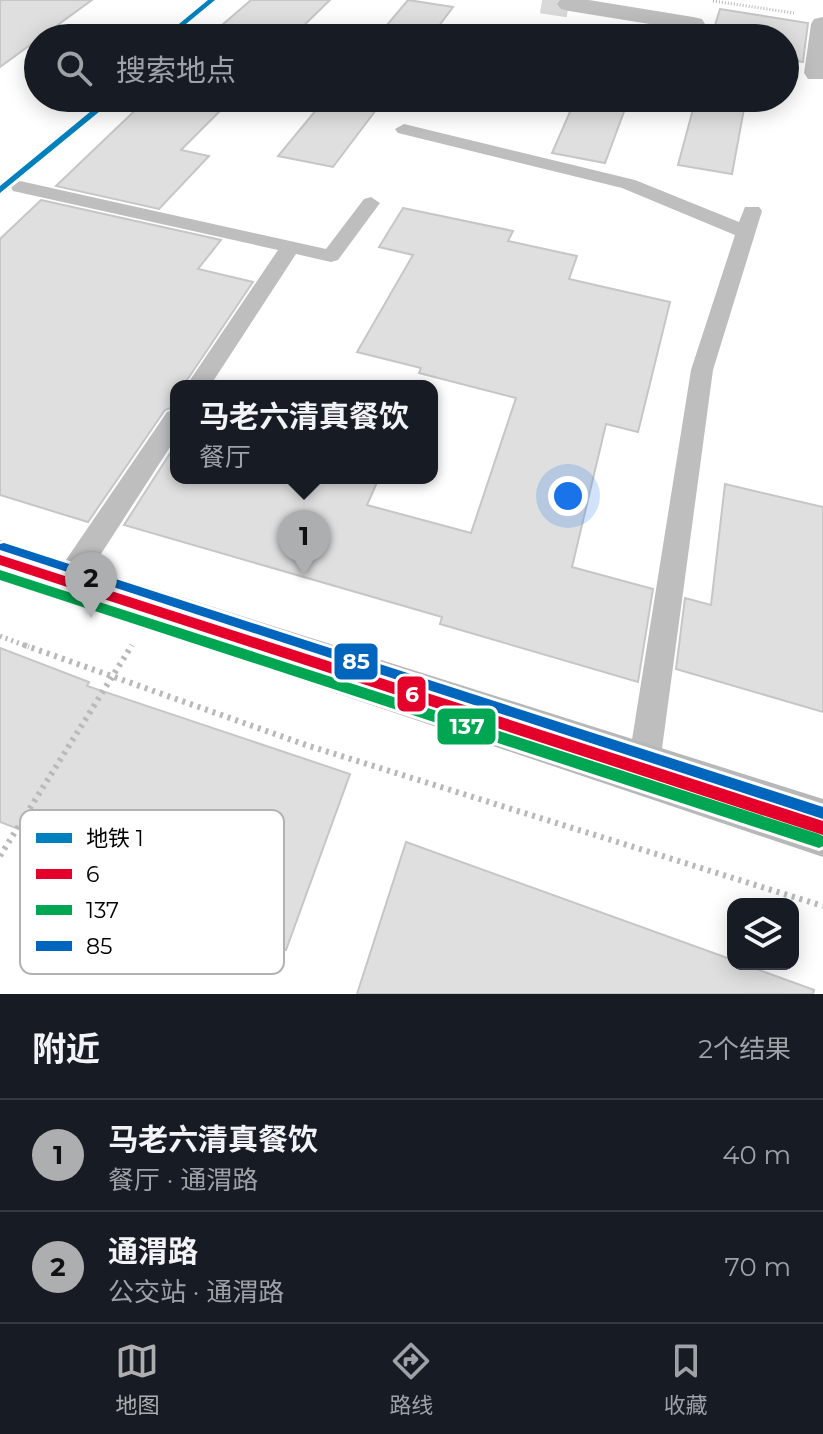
<!DOCTYPE html>
<html lang="zh">
<head>
<meta charset="utf-8">
<style>
	:root { --surface:#171b24; --page:#20242c; --text:#f1f3f6; --muted:#9ea1a6; --line:#363941; --accent:#adaeaf }
	body { margin:0; font-family:Montserrat,"Noto Sans SC",sans-serif; background:var(--page); color:var(--text) }
	.controls { position:absolute; right:24px; bottom:24px; display:grid; overflow:hidden; border-radius:16px; box-shadow:0 4px 20px #0003 }
	.controls button { width:72px; height:72px; display:grid; place-items:center; padding:0; border:0; border-bottom:2px solid var(--line); background:var(--surface); color:var(--text); font:40px sans-serif }
	.you { position:absolute; left:568px; top:496px; width:28px; height:28px; margin:-20px; border:6px solid #fff; border-radius:50%; background:#1a73e8; box-shadow:0 0 0 12px #1a73e833 }
	.badge { display:grid; place-items:center; width:52px; height:52px; border-radius:50%; background:var(--accent); color:#111; font-size:26px; font-weight:700 }
	.pin { position:absolute; translate:-50% -66px; filter:drop-shadow(0 2px 4px #0008) }
	.pin::after { content:''; position:absolute; top:42px; width:28px; height:24px; background:inherit; clip-path:polygon(0 0,100% 0,50% 100%) }
	.popup { position:absolute; left:170px; top:380px; width:268px; height:104px; box-sizing:border-box; display:grid; place-content:center; border-radius:16px; background:var(--surface); filter:drop-shadow(0 2px 6px #0005); font-size:26px; white-space:nowrap; color:var(--muted) }
	.popup b { font-size:30px; color:var(--text) }
	.popup::after { content:''; position:absolute; left:50%; top:100%; margin-left:-16px; border:16px solid transparent; border-top-color:var(--surface) }
	.list { margin:0; padding:0; list-style:none }
	h2 { display:flex; justify-content:space-between; align-items:center; height:104px; margin:0; padding:0 32px; font-size:34px }
	h2 small { font-size:26px; font-weight:400; color:var(--muted) }
	.list li { display:grid; grid-template-columns:52px 1fr auto; gap:24px; align-items:center; box-sizing:border-box; height:112px; padding:0 32px; border-top:2px solid var(--line) }
	.list b { display:block; font-size:30px; white-space:nowrap }
	.list p { margin:0; font-size:26px; white-space:nowrap; color:var(--muted) }
	.list em { font-size:26px; font-style:normal; color:var(--muted) }
	.icon { flex:none; width:44px; height:44px; fill:none; stroke:currentColor; stroke-width:2; stroke-linecap:round; stroke-linejoin:round }
	.map { position:relative; flex:none; width:823px; height:994px; overflow:hidden }
	.search { position:absolute; background:var(--surface); box-shadow:0 4px 20px #0003; left:24px; right:24px; top:24px; height:88px; display:flex; align-items:center; gap:20px; box-sizing:border-box; padding:0 28px; border-radius:44px; color:var(--muted); font-size:30px }
	.sheet { height:328px; background:var(--surface) }
	nav { display:flex; justify-content:space-around; align-items:center; box-sizing:border-box; height:112px; border-top:2px solid var(--line); background:var(--surface); font-size:22px; color:var(--muted) }
	nav a { display:grid; justify-items:center; gap:4px }
	nav .on { color:var(--accent) }
	.map>svg:first-child { display:block }
	.building { fill:#dfdfdf; stroke:#c6c6c6; stroke-width:2 }
	.lines { fill:none; stroke-linecap:round; stroke-linejoin:round }
	.street-tunnel { stroke:#d9d9d9; stroke-width:27; stroke-dasharray:27 13; stroke-linecap:butt }
	.path-far2 { stroke:#b9b9b9; stroke-width:3; stroke-dasharray:1 2; stroke-linecap:butt }
	.path-far1 { stroke:#b9b9b9; stroke-width:5; stroke-dasharray:2 4; stroke-linecap:butt }
	.path { stroke:#b9b9b9; stroke-width:6; stroke-dasharray:3 5; stroke-linecap:butt }
	.lane { fill:#bebebe; fill-rule:evenodd }
	.street { fill:#bebebe; fill-rule:evenodd }
	.secondary { fill:#b8b8b8; fill-rule:evenodd }
	.bus-1-casing { stroke:#fff; stroke-width:6 }
	.bus-2-casing { stroke:#fff; stroke-width:6 }
	.bus-3-casing { stroke:#fff; stroke-width:6 }
	.bus-1 { fill:#e4002b; fill-rule:evenodd }
	.bus-2 { fill:#00a651; fill-rule:evenodd }
	.bus-3 { fill:#0065bd; fill-rule:evenodd }
	.metro-1-casing { stroke:#fff; stroke-width:6 }
	.metro-1 { fill:#0080bc; fill-rule:evenodd }
	.key { fill:#fff; stroke:#b2b2b2; stroke-width:2 }
	.key-label { font-size:22px; fill:#000 }
	.line-badge { stroke:#fff; stroke-width:3 }
	.badge-label { font-size:22px; text-anchor:middle; font-weight:bold; fill:#fff }
</style>
</head>
<body>
<div class="map">
<svg width="823" height="994" viewBox="0 0 823 994">
	<rect width="100%" height="100%" fill="#fff"/>
	<path class="building" d="M 0,0 L 92,0 L 0,67 Z
		M 251,0 L 330,0 L 291,38 L 207,38 Z
		M 408,0 L 453,7 L 430,38 L 376,38 Z
		M 720,9 L 808,23 L 803,62 L 785,59 L 785,38 L 711,38 Z
		M 148,98 L 233,98 L 181,150 L 209,156 L 159,209 L 56,186 Z
		M 326,98 L 385,98 L 333,167 L 278,156 Z
		M 576,98 L 629,98 L 605,163 L 552,153 Z
		M 696,98 L 746,98 L 732,174 L 678,165 Z
		M 41,200 L 221,240 L 198,269 L 253,282 L 183,386 L 176,386 L 176,406 L 165,410 L 88,522 L 0,495 L 0,239 Z
		M 403,208 L 513,231 L 508,241 L 577,256 L 569,279 L 670,302 L 638,432 L 606,424 L 572,567 L 653,589 L 638,682 L 440,624 L 442,617 L 124,525 L 176,444 L 176,478 L 379,478 L 367,505 L 471,533 L 516,398 L 419,373 L 421,368 L 357,352 L 413,255 L 379,247 Z
		M 725,484 L 823,507 L 823,712 L 676,669 L 685,598 L 711,605 Z
		M 0,648 L 89,682 L 87,686 L 350,774 L 286,950 L 129,890 L 137,874 L 0,822 Z
		M 406,842 L 733,960 L 733,964 L 743,964 L 814,990 L 813,994 L 357,994 Z"/>
	<g class="lines">
		<path class="street-tunnel" d="M 542,0 L 569,4"/>
		<path class="path-far2" d="M 713,1 L 794,13"/>
		<path class="path-far1" d="M 0,636 L 29,647"/>
		<path class="path" d="M 24,645 L 306,745 L 823,906
			M 0,856 L 132,645"/>
		<path class="lane" d="M 404,124 L 635,180 L 739,222 L 745,207 L 759,207 L 762,211 L 713,370 L 659,771 L 655,783 L 643,787 L 631,783 L 627,771 L 691,370 L 735,235 L 622,188 L 398,133 L 395,129 Z
			M 20,181 L 326,249 L 364,199 L 371,197 L 380,203 L 338,260 L 331,262 L 296,254 L 210,386 L 186,386 L 278,250 L 13,191 L 11,187 L 13,183 Z
			M 176,409 L 176,438 L 77,591 L 67,594 L 57,591 L 53,582 L 57,573 L 167,412 Z"/>
		<path class="street" d="M 560,0 L 589,0 L 693,17 L 702,19 L 705,24 L 702,29 L 693,31 L 569,11 L 561,9 L 557,4 Z
			M 823,17 L 823,79 L 808,79 L 804,73 L 811,24 L 814,19 Z"/>
		<path class="secondary" d="M 0,540 L 823,799 L 823,857 L 0,580 Z"/>
		<defs>
			<path id="bus-1" d="M 0,555 L 823,821 L 823,835 L 0,565 Z"/>
			<path id="bus-2" d="M 0,570 L 819,834 L 823,836 L 823,846 L 819,848 L 0,580 Z"/>
			<path id="bus-3" d="M 4,543 L 823,807 L 823,819 L 0,550 L 0,544 Z"/>
		</defs>
		<use href="#bus-1" class="bus-1-casing"/>
		<use href="#bus-2" class="bus-2-casing"/>
		<use href="#bus-3" class="bus-3-casing"/>
		<use href="#bus-1" class="bus-1"/>
		<use href="#bus-2" class="bus-2"/>
		<use href="#bus-3" class="bus-3"/>
		<defs>
			<path id="metro-1" d="M 208,0 L 215,0 L 169,38 L 162,38 Z
				M 107,98 L 116,98 L 0,193 L 0,186 Z"/>
		</defs>
		<use href="#metro-1" class="metro-1-casing"/>
		<use href="#metro-1" class="metro-1"/>
	</g>
	<rect x="20" y="810" width="264" height="164" rx="12" class="key"/>
	<rect x="36" y="833" width="36" height="10" fill="#0080bc"/>
	<rect x="36" y="869" width="36" height="10" fill="#e4002b"/>
	<rect x="36" y="905" width="36" height="10" fill="#00a651"/>
	<rect x="36" y="941" width="36" height="10" fill="#0065bd"/>
	<g class="key-label">
		<text x="86" y="846">地铁 1</text>
		<text x="86" y="882">6</text>
		<text x="86" y="918">137</text>
		<text x="86" y="954">85</text>
	</g>
	<g class="line-badge">
		<rect x="333" y="642" width="46" height="39" rx="8" fill="#0065bd"/>
		<rect x="396" y="675" width="31" height="38" rx="8" fill="#e4002b"/>
		<rect x="436" y="707" width="61" height="39" rx="8" fill="#00a651"/>
	</g>
	<g class="badge-label">
		<text x="356" y="669">85</text>
		<text x="412" y="702">6</text>
		<text x="467" y="734">137</text>
	</g>
</svg>
<div class="controls">
<button><svg class="icon" aria-label="layers" viewBox="0 0 24 24"><path d="M12 4l9 5-9 5-9-5zM3 14l9 5 9-5"/></svg></button>
</div>
<div class="you"></div>
<div class="pin badge" style="left:304px;top:576px">1</div>
<div class="popup"><b>马老六清真餐饮</b>餐厅</div>
<div class="pin badge" style="left:91px;top:618px">2</div>
<div class="search"><svg class="icon" aria-label="search" viewBox="0 0 24 24"><circle cx="10" cy="10" r="6"/><path d="M15 15l6 6"/></svg>搜索地点</div>
</div>
<section class="sheet">
<h2>附近<small>2个结果</small></h2>
<ul class="list">
<li><span class="badge">1</span><div><b>马老六清真餐饮</b><p>餐厅 · 通渭路</p></div><em>40 m</em></li>
<li><span class="badge">2</span><div><b>通渭路</b><p>公交站 · 通渭路</p></div><em>70 m</em></li>
</ul>
</section>
<nav>
<a class="on"><svg class="icon" aria-label="map" viewBox="0 0 24 24"><path d="M3 6l6-2 6 2 6-2v14l-6 2-6-2-6 2zM9 4v14M15 6v14"/></svg>地图</a>
<a><svg class="icon" aria-label="directions" viewBox="0 0 24 24"><path d="M12 3l9 9-9 9-9-9zM9 14v-3h6M13 9l2 2-2 2"/></svg>路线</a>
<a><svg class="icon" aria-label="saved" viewBox="0 0 24 24"><path d="M7 4h10v16l-5-4-5 4z"/></svg>收藏</a>
</nav>
</body>
</html>
